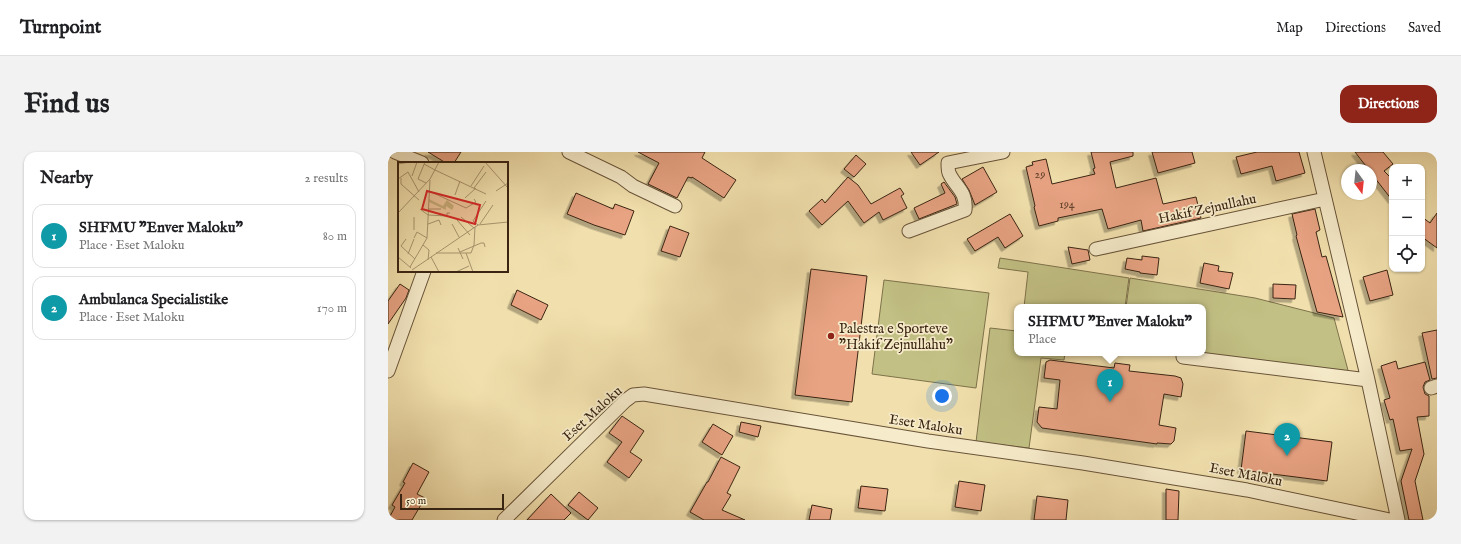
<!DOCTYPE html>
<html lang="en">
<head>
<meta charset="utf-8">
<style>
	:root { --surface:#fff; --page:#f2f2f2; --text:#202124; --muted:#757577; --line:#e0e0e0; --accent:#8f2418 }
	body { margin:0; font-family:"IM FELL English",serif; background:var(--page); color:var(--text) }
	.controls { position:absolute; right:12px; top:12px; display:grid; overflow:hidden; border-radius:8px; box-shadow:0 1px 3px #0004 }
	.controls button { width:36px; height:36px; display:grid; place-items:center; padding:0; border:0; border-bottom:1px solid var(--line); background:var(--surface); color:var(--text); font:20px sans-serif }
	.compass { position:absolute; left:953px; top:12px; width:36px; height:36px; border-radius:50%; background:var(--surface); box-shadow:0 1px 3px #0004; rotate:165deg }
	.scale { position:absolute; left:12px; bottom:10px; width:104px; box-sizing:border-box; padding-left:4px; border:2px solid #3a2412; border-top:0; font-size:11px; line-height:14px; white-space:nowrap; color:#3a2412; -webkit-text-stroke:3px #f6ebca; paint-order:stroke }
	.you { position:absolute; left:554px; top:244px; width:14px; height:14px; margin:-10px; border:3px solid #fff; border-radius:50%; background:#1a73e8; box-shadow:0 0 0 6px #1a73e833 }
	.badge { display:grid; place-items:center; width:26px; height:26px; border-radius:50%; background:var(--accent); color:#fff; font-size:13px; font-weight:700 }
	.pin { position:absolute; translate:-50% -33px; filter:drop-shadow(0 1px 2px #0008) }
	.pin::after { content:''; position:absolute; top:21px; width:14px; height:12px; background:inherit; clip-path:polygon(0 0,100% 0,50% 100%) }
	.popup { position:absolute; left:626px; top:152px; width:192px; height:52px; box-sizing:border-box; display:grid; place-content:center; border-radius:8px; background:var(--surface); filter:drop-shadow(0 1px 3px #0005); font-size:13px; white-space:nowrap; color:var(--muted) }
	.popup b { font-size:15px; color:var(--text) }
	.popup::after { content:''; position:absolute; left:50%; top:100%; margin-left:-8px; border:8px solid transparent; border-top-color:var(--surface) }
	.list { margin:0; padding:0; list-style:none }
	h2 { display:flex; justify-content:space-between; align-items:center; height:52px; margin:0; padding:0 16px; font-size:17px }
	h2 small { font-size:13px; font-weight:400; color:var(--muted) }
	.list li { display:grid; grid-template-columns:26px 1fr auto; gap:12px; align-items:center; box-sizing:border-box; height:64px; margin:0 8px 8px; padding:0 8px; border:1px solid var(--line); border-radius:12px }
	.list b { display:block; font-size:15px; white-space:nowrap }
	.list p { margin:0; font-size:13px; white-space:nowrap; color:var(--muted) }
	.list em { font-size:13px; font-style:normal; color:var(--muted) }
	.icon { flex:none; width:22px; height:22px; fill:none; stroke:currentColor; stroke-width:2; stroke-linecap:round; stroke-linejoin:round }
	.map { position:relative; flex:none; width:1049px; height:368px; overflow:hidden; border-radius:12px }
	header { display:flex; align-items:center; gap:24px; box-sizing:border-box; height:56px; padding:0 20px; background:var(--surface); border-bottom:1px solid var(--line) }
	header strong { font-size:19px }
	nav { display:flex; gap:22px; margin-inline-start:auto; font-size:14px }
	.intro { display:flex; align-items:center; justify-content:space-between; box-sizing:border-box; height:96px; padding:0 24px }
	h1 { margin:0; font-size:28px }
	.button { padding:10px 18px; border-radius:12px; background:var(--accent); color:#fff; font-size:14px; font-weight:700 }
	main { display:flex; gap:24px; padding:0 24px }
	aside { flex:1; background:var(--surface); border-radius:12px; box-shadow:0 1px 3px #0004 }
	.map>svg:first-child { display:block }
	.green { fill:#c2c084; stroke:#7e724b }
	.building { fill:#e8a383; stroke:#3a2412; filter:url(#shadow) }
	.lines { fill:none; stroke-linecap:round; stroke-linejoin:round }
	.minor-casing { stroke:#685339; stroke-width:15 }
	.minor { stroke:#f6ebca; stroke-width:13 }
	.poi-dot { fill:#8f2418; stroke:#f6ebca; stroke-width:1.5 }
	.labels { text-anchor:middle; stroke-width:3.5; stroke-linejoin:round; paint-order:stroke }
	.number-label { font-size:12px; fill:#66442e }
	.street-label { font-size:14px; fill:#3a2412; stroke:#f6ebca }
	.poi-label { font-size:14px; fill:#3a2412; stroke:#f6ebca; text-anchor:start }
	.inset-road { fill:none; stroke:#a8956f; stroke-width:1 }
	.view { fill:#d62828; fill-opacity:0.15; stroke:#d62828; stroke-width:2 }
	.inset-edge { fill:none; stroke:#3a2412; stroke-width:2 }
</style>
</head>
<body>
<header>
<strong>Turnpoint</strong>
<nav><a>Map</a><a>Directions</a><a>Saved</a></nav>
</header>
<div class="intro"><h1>Find us</h1><a class="button">Directions</a></div>
<main>
<aside>
<h2>Nearby<small>2 results</small></h2>
<ul class="list">
<li><span class="badge" style="background:#0f9aa8">1</span><div><b>SHFMU &quot;Enver Maloku&quot;</b><p>Place · Eset Maloku</p></div><em>80 m</em></li>
<li><span class="badge" style="background:#0f9aa8">2</span><div><b>Ambulanca Specialistike</b><p>Place · Eset Maloku</p></div><em>170 m</em></li>
</ul>
</aside>
<div class="map">
<svg width="1049" height="368" viewBox="0 0 1049 368">
	<defs>
		<filter id="shadow"><feDropShadow dx="-3.5" dy="3.5" stdDeviation="0" flood-color="#0004"/></filter>
	</defs>
	<rect width="100%" height="100%" fill="#f1e0ad"/>
	<filter id="stains"><feTurbulence type="fractalNoise" baseFrequency=".005" numOctaves="4"/><feColorMatrix values="0 0 0 0 .2 0 0 0 0 .09 0 0 0 0 .02 0 0 0 .5 -.17"/></filter>
	<radialGradient id="worn" r=".72"><stop offset=".6" stop-color="#630" stop-opacity="0"/><stop offset="1" stop-color="#630" stop-opacity=".3"/></radialGradient>
	<path class="green" d="M 612,106 L 741,126 L 737,155 L 636,155 L 640,120 L 610,116 Z
		M 742,126 L 867,146 L 946,166 L 961,222 L 815,201 L 815,155 L 738,155 Z
		M 496,128 L 601,141 L 588,236 L 484,222 Z
		M 602,176 L 629,179 L 629,201 L 677,201 L 676,208 L 653,206 L 641,296 L 588,290 Z"/>
	<path class="building" d="M 40,0 L 73,0 L 66,11 L 58,11 Z
		M 250,0 L 317,0 L 314,6 L 348,28 L 336,46 L 304,25 L 304,26 L 300,25 L 289,46 L 260,32 L 271,11 Z
		M 523,0 L 551,0 L 532,13 Z
		M 703,0 L 745,0 L 745,4 L 722,10 L 728,36 L 768,26 L 775,52 L 808,45 L 813,66 L 755,79 L 753,68 L 720,77 L 714,57 L 670,66 L 670,69 L 651,74 L 646,55 L 647,54 L 638,15 L 645,13 L 644,10 L 658,7 L 664,32 L 707,22 L 705,17 L 707,16 Z
		M 764,0 L 804,0 L 807,11 L 770,21 Z
		M 869,0 L 911,0 L 917,21 L 888,29 L 884,14 L 853,22 L 848,5 Z
		M 967,0 L 995,0 L 1005,12 L 996,19 L 1004,27 L 1004,48 L 983,21 L 983,18 L 981,18 Z
		M 468,3 L 478,12 L 466,25 L 456,17 Z
		M 595,15 L 609,40 L 587,53 L 581,38 L 574,27 Z
		M 460,25 L 470,33 L 483,52 L 512,36 L 516,42 L 513,44 L 519,56 L 495,68 L 491,60 L 476,71 L 460,49 L 434,73 L 421,59 L 434,47 L 437,51 Z
		M 556,30 L 567,45 L 569,52 L 531,67 L 526,56 L 557,41 L 553,32 Z
		M 188,41 L 225,57 L 227,52 L 246,59 L 237,83 L 206,73 L 179,62 Z
		M 927,57 L 932,78 L 928,80 L 934,105 L 938,104 L 955,165 L 929,160 L 908,84 L 909,83 L 904,62 Z
		M 1049,61 L 1049,96 L 1034,85 L 1034,65 L 1042,71 Z
		M 622,62 L 635,84 L 617,96 L 610,85 L 587,99 L 579,87 Z
		M 282,74 L 301,81 L 292,105 L 273,99 Z
		M 680,95 L 700,98 L 702,108 L 684,112 Z
		M 754,104 L 771,106 L 769,123 L 752,121 L 752,120 L 737,117 L 739,106 L 754,108 Z
		M 816,111 L 831,114 L 830,119 L 845,121 L 841,137 L 812,131 Z
		M 423,117 L 479,124 L 464,250 L 407,243 Z
		M 999,118 L 1005,143 L 982,149 L 975,125 Z
		M 12,132 L 21,138 L 18,146 L 0,172 L 0,149 Z
		M 885,132 L 908,133 L 907,147 L 885,146 Z
		M 129,138 L 160,153 L 153,168 L 123,153 Z
		M 1049,178 L 1049,226 L 1044,227 L 1034,181 Z
		M 662,208 L 726,216 L 727,211 L 742,213 L 741,219 L 787,224 L 793,226 L 795,232 L 793,245 L 776,242 L 771,273 L 788,276 L 786,289 L 783,292 L 769,291 L 769,292 L 654,276 L 649,270 L 651,255 L 669,257 L 672,228 L 656,226 L 658,210 Z
		M 1008,209 L 1010,217 L 1037,210 L 1042,228 L 1037,230 L 1035,235 L 1037,242 L 1041,244 L 1041,264 L 1029,265 L 1036,302 L 1027,329 L 1035,368 L 1021,368 L 1013,329 L 1024,297 L 1012,299 L 1005,267 L 1002,268 L 996,248 L 1002,246 L 993,214 Z
		M 234,264 L 256,279 L 242,300 L 254,308 L 241,326 L 219,310 L 234,290 L 221,281 Z
		M 353,270 L 373,274 L 370,285 L 351,280 Z
		M 325,272 L 345,284 L 334,303 L 314,290 Z
		M 858,279 L 944,290 L 939,329 L 853,318 Z
		M 333,305 L 352,315 L 339,341 L 343,343 L 334,358 L 357,368 L 316,368 L 302,360 L 319,330 L 320,330 Z
		M 25,311 L 41,320 L 29,342 L 37,346 L 24,368 L 0,368 L 7,355 L 4,353 L 17,331 L 15,330 Z
		M 571,329 L 597,333 L 593,359 L 567,355 Z
		M 473,334 L 500,337 L 497,359 L 470,356 Z
		M 778,337 L 791,339 L 790,368 L 778,368 Z
		M 191,340 L 210,356 L 200,368 L 180,353 Z
		M 163,342 L 183,361 L 176,368 L 139,368 Z
		M 649,344 L 680,348 L 678,368 L 646,368 Z
		M 424,353 L 444,357 L 442,368 L 421,368 Z"/>
	<g class="lines">
		<defs>
			<path id="minor" d="M 7,0 L 34,11
				M 181,0 L 233,25 L 245,34 L 287,54
				M 926,0 L 980,228 L 1010,368
				M 521,79 L 577,58 C 579,39 567,35 561,21 C 560,18 560,14 560,11 L 615,0
				M 708,97 L 937,47
				M 795,205 L 980,228
				M 0,219 L 36,119
				M 1043,236 L 1049,234
				M 116,368 L 237,249 L 245,243 L 256,242 L 540,289 L 695,311 L 859,338 L 1002,368"/>
		</defs>
		<use href="#minor" class="minor-casing"/>
		<use href="#minor" class="minor"/>
	</g>
	<circle class="poi-dot" cx="443" cy="184" r="4"/>
	<g class="labels">
		<g class="number-label">
			<text x="652" y="26">29</text>
			<text x="679" y="56">194</text>
		</g>
		<g class="street-label">
			<text transform="translate(819 56) rotate(-12)" y="5">Hakif Zejnullahu</text>
			<text transform="translate(204 261) rotate(-42)" y="5">Eset Maloku</text>
			<text transform="translate(538 272) rotate(9)" y="5">Eset Maloku</text>
			<text transform="translate(858 322) rotate(11)" y="5">Eset Maloku</text>
		</g>
		<g class="poi-label">
			<text x="451" y="181">Palestra e Sporteve<tspan x="451" dy="16">"Hakif Zejnullahu"</tspan></text>
		</g>
	</g>
	<g transform="translate(10 10)">
		<rect width="110" height="110" fill="#f1e0ad"/>
		<path d="M 31,37 L 45,44 L 49,38 L 56,44 L 54,48 L 48,44 L 48,48 L 31,40 Z" fill="#c2c084"/>
		<path class="inset-road" d="M 27,0 L 20,17 L 28,21M 87,0 L 110,26M 0,2 L 12,0M 26,2 L 37,8M 37,8 L 88,32M 14,14 L 19,0M 3,16 L 3,22 L 21,38M 0,17 L 10,10 L 21,30M 73,24 L 86,4M 76,26 L 88,10M 31,29 L 68,46 L 78,40 L 76,37M 98,29 L 110,21M 57,33 L 62,19M 67,36 L 78,26M 22,47 L 30,53 L 49,54 L 49,51 L 52,51M 30,47 L 43,47M 0,51 L 32,17 L 41,0M 16,55 L 16,68M 63,55 L 76,66M 59,58 L 72,73M 30,62 L 41,58 L 43,63M 54,62 L 61,75M 82,62 L 95,43M 80,63 L 75,59 L 88,39M 16,76 L 19,70 L 29,76M 8,77 L 3,84 L 17,97M 25,83 L 31,88 L 30,98M 60,86 L 65,97M 62,90 L 83,81 L 86,81 L 87,85M 38,91 L 68,91 L 75,110M 68,91 L 73,91 L 76,83 L 77,65M 10,92 L 16,77M 0,95 L 13,106M 33,95 L 41,110M 12,105 L 29,76 L 32,18M 14,108 L 80,63 L 110,60M 58,110 L 71,104"/>
		<path class="view" d="M 29,29 L 82,43 L 77,62 L 24,47 Z"/>
		<rect width="110" height="110" class="inset-edge"/>
	</g>
	<rect width="100%" height="100%" filter="url(#stains)"/>
	<rect width="100%" height="100%" fill="url(#worn)"/>
</svg>
<div class="controls">
<button>+</button>
<button>−</button>
<button><svg class="icon" aria-label="locate" viewBox="0 0 24 24"><circle cx="12" cy="12" r="6"/><path d="M12 2v4M12 18v4M2 12h4M18 12h4"/></svg></button>
</div>
<svg class="compass" viewBox="-18 -18 36 36"><path d="M0-13l5 13h-10z" fill="#e53935"/><path d="M0 13l5-13h-10z" fill="#757577"/></svg>
<div class="scale">50 m</div>
<div class="you"></div>
<div class="pin badge" style="left:722px;top:250px;background:#0f9aa8">1</div>
<div class="popup"><b>SHFMU &quot;Enver Maloku&quot;</b>Place</div>
<div class="pin badge" style="left:899px;top:304px;background:#0f9aa8">2</div>
</div>
</main>
</body>
</html>
